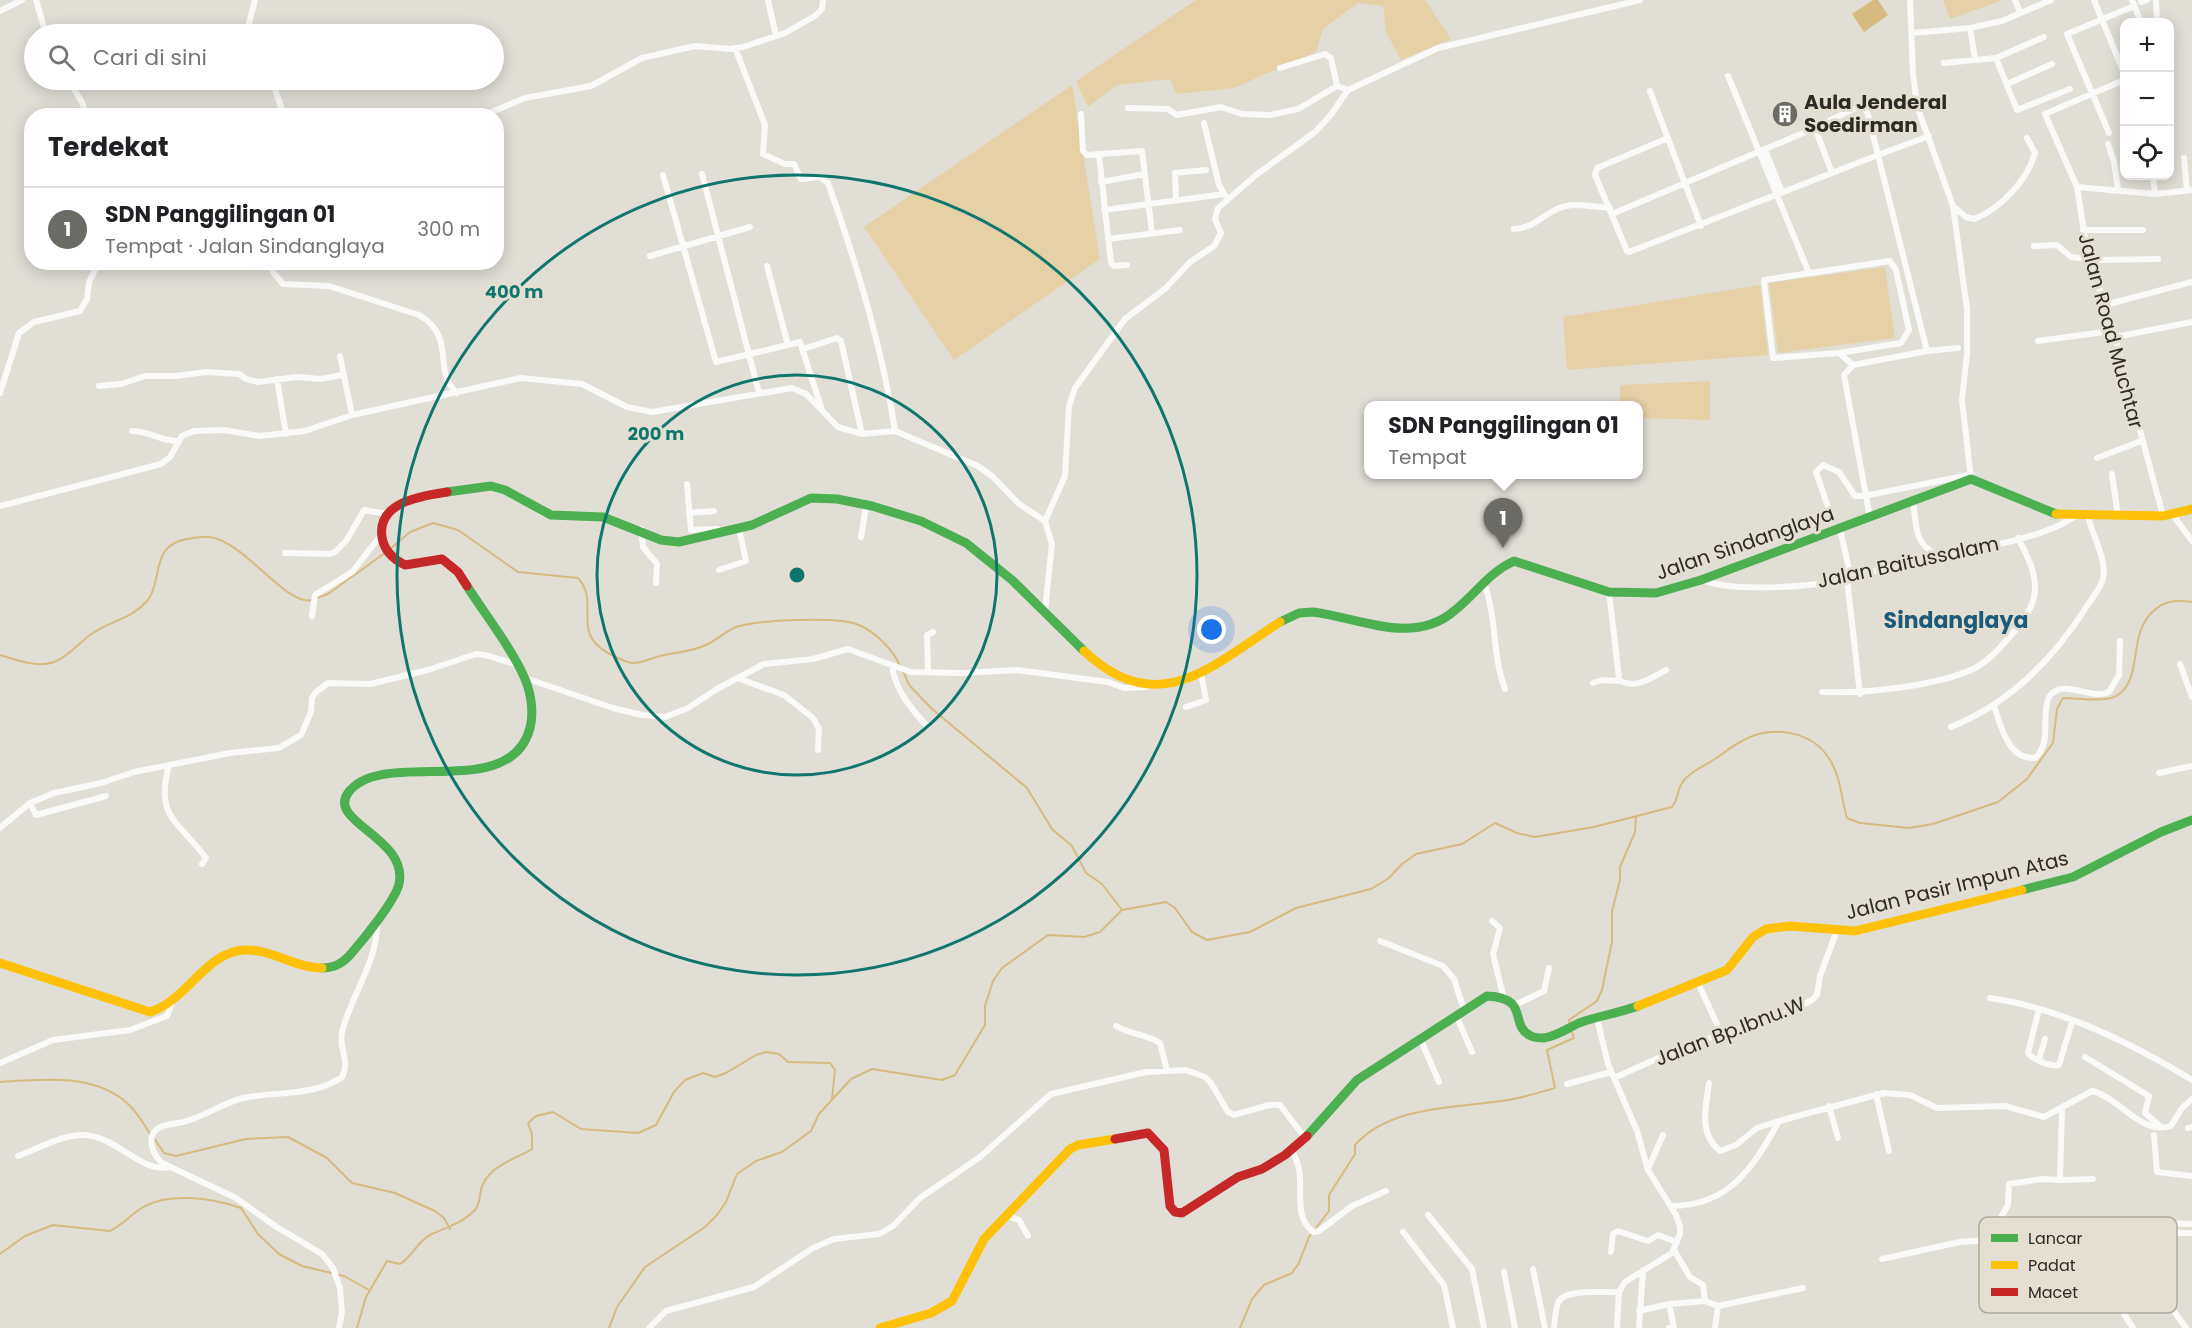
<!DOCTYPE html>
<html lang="id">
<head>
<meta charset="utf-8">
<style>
	:root { --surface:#fff; --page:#f6f6f6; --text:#202124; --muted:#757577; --line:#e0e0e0; --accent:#6c6a64 }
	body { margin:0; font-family:Poppins,sans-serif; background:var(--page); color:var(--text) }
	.controls { position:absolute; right:18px; top:18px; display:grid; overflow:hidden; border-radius:12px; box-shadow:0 3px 15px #0003 }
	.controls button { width:54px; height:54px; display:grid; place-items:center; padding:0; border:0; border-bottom:2px solid var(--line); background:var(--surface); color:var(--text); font:30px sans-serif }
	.you { position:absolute; left:1212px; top:630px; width:21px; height:21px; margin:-15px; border:4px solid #fff; border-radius:50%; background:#1a73e8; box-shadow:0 0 0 9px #1a73e833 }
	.badge { display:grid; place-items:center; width:39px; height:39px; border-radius:50%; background:var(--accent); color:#fff; font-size:20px; font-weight:700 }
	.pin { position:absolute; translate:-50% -50px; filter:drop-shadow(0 2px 3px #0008) }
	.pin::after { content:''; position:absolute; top:32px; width:21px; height:18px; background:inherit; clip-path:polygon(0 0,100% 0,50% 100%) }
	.popup { position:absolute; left:1364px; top:401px; width:279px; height:78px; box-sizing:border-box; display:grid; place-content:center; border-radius:12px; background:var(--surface); filter:drop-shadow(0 2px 4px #0005); font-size:20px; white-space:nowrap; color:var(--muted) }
	.popup b { font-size:22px; color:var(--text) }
	.popup::after { content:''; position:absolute; left:50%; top:100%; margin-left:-12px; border:12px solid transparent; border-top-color:var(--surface) }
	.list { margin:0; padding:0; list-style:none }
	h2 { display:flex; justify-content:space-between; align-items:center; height:78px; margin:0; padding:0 24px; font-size:26px }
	h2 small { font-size:20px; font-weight:400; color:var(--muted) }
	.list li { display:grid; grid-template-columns:39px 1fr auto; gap:18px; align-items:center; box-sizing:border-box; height:84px; padding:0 24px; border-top:2px solid var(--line) }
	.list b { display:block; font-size:22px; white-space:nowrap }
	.list p { margin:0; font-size:20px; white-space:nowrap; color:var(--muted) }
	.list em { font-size:20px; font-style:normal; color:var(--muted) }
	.icon { flex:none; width:33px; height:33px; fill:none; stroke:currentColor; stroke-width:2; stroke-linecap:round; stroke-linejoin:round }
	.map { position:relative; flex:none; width:2192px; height:1328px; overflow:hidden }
	.search { position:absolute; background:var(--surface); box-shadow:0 3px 15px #0003; left:24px; top:24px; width:480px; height:66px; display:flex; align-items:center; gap:15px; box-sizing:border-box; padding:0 21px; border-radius:33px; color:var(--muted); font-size:22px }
	.panel { position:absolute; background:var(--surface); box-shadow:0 3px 15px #0003; left:24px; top:108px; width:480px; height:162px; border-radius:24px }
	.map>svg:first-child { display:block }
	.green { fill:#e6d1a7 }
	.water { fill:#d7ba7f }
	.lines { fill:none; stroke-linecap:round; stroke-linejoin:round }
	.stream { stroke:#d7ba7f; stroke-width:2 }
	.street { stroke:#fafaf9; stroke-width:6 }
	.fast { stroke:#4caf50; stroke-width:9 }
	.slow { stroke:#ffc107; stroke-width:9 }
	.jam { stroke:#c62828; stroke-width:9 }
	.ring { fill:none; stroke:#0f766e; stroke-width:3 }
	.labels { text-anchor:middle; stroke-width:6; stroke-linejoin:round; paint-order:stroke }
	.poi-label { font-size:20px; font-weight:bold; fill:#2d2b26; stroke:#e5dfd2; text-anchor:start }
	.street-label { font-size:20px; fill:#2d2b26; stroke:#e5dfd2 }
	.quarter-label { font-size:22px; font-weight:bold; fill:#1c5a79; stroke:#e5dfd2 }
	.key { fill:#e5dfd2; stroke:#aea99e; stroke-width:1.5 }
	.key-label { font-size:16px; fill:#2d2b26 }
	.centre { fill:#0f766e; stroke:#e5dfd2; stroke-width:3 }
	.ring-label { font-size:18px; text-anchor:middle; font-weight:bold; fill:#0f766e; stroke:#e5dfd2; stroke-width:6; stroke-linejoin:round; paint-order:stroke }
</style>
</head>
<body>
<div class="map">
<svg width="2192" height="1328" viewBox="0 0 2192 1328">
	<rect width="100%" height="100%" fill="#e1ded6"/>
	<path class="green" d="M 1196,0 L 1425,0 L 1451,39 L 1401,60 L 1386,32 L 1383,6 L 1358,3 L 1323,29 L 1316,52 L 1234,88 L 1176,94 L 1170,79 L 1117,85 L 1088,107 L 1076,81 Z
		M 1943,0 L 2003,0 L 1950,19 Z
		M 1072,85 L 1100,259 L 954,360 L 864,227 Z
		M 1885,267 L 1895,338 L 1778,353 L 1769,283 Z
		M 1760,285 L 1768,355 L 1567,370 L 1563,317 Z
		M 1710,381 L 1710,420 L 1638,418 L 1638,406 L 1620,405 L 1620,385 Z
		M 2075,1228 L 2099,1257 L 2121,1295 L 2063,1278 Z"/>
	<path class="water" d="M 1873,0 L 1878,0 L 1888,15 L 1864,32 L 1852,14 Z"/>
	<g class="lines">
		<path class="stream" d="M 389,550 L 410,532 L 433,523 L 458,530 L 518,572 L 578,578 C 601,603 570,632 608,653 C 614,656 626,663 633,663 C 642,663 652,658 660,656 C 677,652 692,652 708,644 C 718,639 726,631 736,627 C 757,620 839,616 859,625 C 875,632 893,649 900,666
			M 317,598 L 328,594 L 385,553
			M 0,655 C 16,660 37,668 54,662 C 67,658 79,643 90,635 C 110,620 131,620 148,600 C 163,580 150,545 187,539 C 194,538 203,536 210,537 C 245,542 287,607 312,600
			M 903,671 L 909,685 L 932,709 L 1027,788 L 1052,829 L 1072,846 L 1086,873 L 1102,884 L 1122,910
			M 1570,1024 L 1569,1020 L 1597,1001 L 1602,990 L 1612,942 L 1612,911 L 1620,880 L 1620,867 L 1635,832 L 1636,817
			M 0,1082 C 41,1079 95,1073 128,1104 C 137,1112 144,1124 150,1134
			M 154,1138 L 164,1153 L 176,1156 L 246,1139 L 288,1137 L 327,1158 L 352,1183 L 395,1193 L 435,1211 L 444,1218 L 450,1229
			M 0,1254 L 25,1236 L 53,1225 L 110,1231 C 122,1225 130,1216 140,1209 C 167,1191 212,1198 241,1208 L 258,1234 L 279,1254 L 302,1266 L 344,1276 L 369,1290
			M 357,1328 L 366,1297 L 387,1261 L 400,1264 C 412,1257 417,1242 430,1235 C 446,1227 462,1224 475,1210 C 481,1203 479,1192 483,1184 C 493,1164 514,1160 532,1149 L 532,1134 L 528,1123 L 536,1116 L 553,1112 L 581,1129 L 638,1133 L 656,1125 L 674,1092 L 685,1080 L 703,1073 L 715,1077 L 726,1073 L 756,1055 L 766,1052 L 779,1054 L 788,1062 L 830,1063 L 835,1070 L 832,1099
			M 609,1328 L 617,1307 L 645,1267 L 705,1227 L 717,1215 L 726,1202 L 737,1174 L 756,1161 L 782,1152 L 811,1131 L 819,1114 L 851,1079 L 872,1069 L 942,1080 L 955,1075 L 985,1025 L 985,1006 L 993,981 L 1002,968 L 1048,935 L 1084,937 L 1100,932 L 1122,910 L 1166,902 L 1175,908 L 1192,932 L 1207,940 L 1250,932 L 1296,908 L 1371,889 L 1389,878 L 1402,864 L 1416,854 L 1462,844 L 1495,823 L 1517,833 L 1535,837 L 1594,827 L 1672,807 C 1679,798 1677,790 1682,783 C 1689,772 1704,766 1715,759 C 1724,753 1732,746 1742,741 C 1770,725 1810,730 1828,757 C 1841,775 1841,798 1847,818 L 1860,823 L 1909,828 L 1933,824 L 1998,802 L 2027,779 L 2053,743 L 2057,709 L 2063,698 C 2078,698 2107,703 2118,695 C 2145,676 2125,632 2157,608 C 2168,600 2179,600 2192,602
			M 1240,1328 L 1252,1299 L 1264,1285 L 1292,1273 L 1299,1263 L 1309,1237 L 1329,1211 L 1329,1195 L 1355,1154 L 1355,1145 C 1390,1106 1453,1108 1501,1101 C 1520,1099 1537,1093 1555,1088 L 1547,1050 L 1574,1038 L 1571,1030"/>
		<path class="street" d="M 36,0 L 46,34
			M 768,0 L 776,36
			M 1910,0 L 1913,73 L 1917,106 L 1953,206 L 1967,309 L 1967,354 L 1962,400 L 1971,479
			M 2015,0 L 2020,12
			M 2094,0 L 2124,73
			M 2132,0 L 2141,22
			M 2156,0 L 2157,22
			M 2141,2 L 2147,0
			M 0,11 L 22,0
			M 1970,28 L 1975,59
			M 1912,33 L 1970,28 L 2002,21 L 2051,0
			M 246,34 L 255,0
			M 735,48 L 765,125 L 763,154 L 785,164 L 794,164 L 801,179 L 820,177 L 828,183 C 857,264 882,346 895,431
			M 1996,58 L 2044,37
			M 1944,63 L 1996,58 L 2017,110 L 2070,89
			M 1280,68 L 1325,54 L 1331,58 L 1337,86
			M 1728,76 L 1809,273
			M 68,80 L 82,102 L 86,116
			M 272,80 L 284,116
			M 2124,80 L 2045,114 L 2077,187 L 2087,250 L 2115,337 L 2163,516
			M 2007,84 L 2052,64
			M 1650,91 L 1701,226
			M 1128,108 L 1168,109 L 1177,115 L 1221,107 L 1242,114 L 1270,115 L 1298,109 L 1337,86 L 1348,90
			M 1081,114 L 1083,151 L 1087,155 L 1142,151 L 1152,233
			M 482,116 L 525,98 L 591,86 L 642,58 L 695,46 L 730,49 L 743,47 L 785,33 L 815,16 L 822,9 L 823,0
			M 1204,123 L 1219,185 L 1225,195
			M 1815,128 L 1832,173
			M 2109,133 L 2067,34 L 2134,6
			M 2108,144 L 2114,162 L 2118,189
			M 1765,150 L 1782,192
			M 1099,155 L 1111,263 L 1114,266 L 1127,265
			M 2184,158 L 2187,190
			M 702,174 L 759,393
			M 663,175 L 716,362 L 800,342 L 822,410
			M 2153,176 L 2155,194
			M 1101,182 L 1145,174
			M 2077,187 L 2155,194 L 2192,190
			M 1176,200 L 1175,173 L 1206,170
			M 1953,206 L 1966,217 L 1974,219 C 2000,209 2027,181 2035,153 L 2027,138
			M 1104,210 L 1224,194
			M 1612,214 L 1815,128 L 1859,106 L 1867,111 L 1878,155 L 1629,252 L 1627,251 L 1595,175 L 1597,168 L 1668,138
			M 1514,229 C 1533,228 1540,217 1557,209 C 1572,201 1593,207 1610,208
			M 2083,230 L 2143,230
			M 1108,239 L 1180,230
			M 2034,246 L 2057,245 L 2071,257 L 2098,260 L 2158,259
			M 650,256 L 750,227
			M 272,262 L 273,272 L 283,284 L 329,286 L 419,315 C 458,338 431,370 457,393
			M 767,266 L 788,345
			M 2105,305 L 2192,282
			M 2115,337 L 2192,322
			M 2038,341 L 2111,331
			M 803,349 L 837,338 L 841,341 L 862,434
			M 1927,351 L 1958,348
			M 1839,353 L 1901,343 L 1909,330 L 1896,270 L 1890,261 L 1764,280 L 1773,358 L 1839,353 L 1853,365
			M 340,356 L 352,415
			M 277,379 L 286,434
			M 99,386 L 121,384 L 145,376 L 175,376 L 207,372 L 239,374 L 246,379 L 258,382 L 297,377 L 321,379 L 342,375
			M 0,393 L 19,333 L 34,322 L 80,311 L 87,299 L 89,282 L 99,262
			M 132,431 C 149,431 161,441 177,441
			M 2097,458 L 2141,441
			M 2112,474 L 2118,516
			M 687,484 L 691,530 L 718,529 L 720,533
			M 1913,502 C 1917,527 1913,541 1937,556
			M 0,506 L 161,464 L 170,457 L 182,436 L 194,431 L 224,430 L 259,436 L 305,431 L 352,415 L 521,378 L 582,384 L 627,407 L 652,412 L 792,388 L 806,394 L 838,427 L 862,434 L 895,431 L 978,466 L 993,477 L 1019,504 L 1045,521 L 1052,544 L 1045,611
			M 1828,507 L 1816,472 L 1823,465 L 1839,472 L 1855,496 L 1864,496 L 1969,475
			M 689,513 L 714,511
			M 2173,515 L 2192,541
			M 1870,518 L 1844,375 L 1853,365 L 1927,351 L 1878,155 L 1929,136
			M 1045,521 L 1065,476 L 1069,406 L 1075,388 L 1125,319 L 1166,288 L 1190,262 L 1214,246 L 1221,233 L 1215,219 L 1218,208 L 1256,175 L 1315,132 L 1330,116 L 1348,90 L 1438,48 L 1640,0
			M 641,529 L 643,547 L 657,564 L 656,583
			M 1840,529 L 1851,578
			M 861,537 L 866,506
			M 285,553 L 330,554 L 335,552 L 346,541 L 364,510 L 387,514
			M 719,570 L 746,561 L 739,528
			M 1847,579 L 1860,694
			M 1702,580 C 1731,592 1801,587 1833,582 C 1855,579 1877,570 1899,564 C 1947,552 2035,544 2074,517
			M 1484,583 C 1497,617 1492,655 1505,689
			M 312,616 L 315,595 L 352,572 L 381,535
			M 2180,664 L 2192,697
			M 892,666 C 895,690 912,710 927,726
			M 928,672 L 927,635 L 933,632
			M 525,678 L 613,708 L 642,715 L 665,717 L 688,708 L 717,689 L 764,664 L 813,659 L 848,649 L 911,672 L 962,673 L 1017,670 L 1108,682 L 1124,688 L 1147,687
			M 740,679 L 784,695 L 813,718 L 819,729 L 818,750
			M 1618,680 C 1636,690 1651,678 1666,670
			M 1593,683 L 1602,680 L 1617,681 L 1619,678 L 1609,592
			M 1822,692 C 1862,694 1939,686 1975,668 C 1989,661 2002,646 2012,634 C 2023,622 2034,606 2035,590 C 2036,571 2026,554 2018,538
			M 1994,706 C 2001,726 2008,760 2035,758 C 2053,741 2040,717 2049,697 C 2063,677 2091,701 2109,692 L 2119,675 L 2120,641
			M 1186,707 L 1206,700 L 1201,673
			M 1951,727 C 2010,703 2053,660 2087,606 C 2092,598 2101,588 2103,578 C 2107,558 2092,536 2088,516
			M 169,765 C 155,818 177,819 206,858 L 202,864
			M 2159,773 L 2192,766
			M 30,803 L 36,815 L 106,796
			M 0,828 L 30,803 L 54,793 L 101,783 L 134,772 L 230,753 L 279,748 L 301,735 L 311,712 L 312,698 L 316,692 L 328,683 L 370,684 L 428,670 L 476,654 L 485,655 L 515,664
			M 1492,921 L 1500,928 L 1493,954 L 1503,995
			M 1380,941 L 1443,966 L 1454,979 L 1464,1010
			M 1698,983 L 1717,1024
			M 1990,998 C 2061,1008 2131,1043 2192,1080
			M 1515,1005 L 1544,991 L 1549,968
			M 2039,1009 L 2028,1053 C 2033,1060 2051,1067 2059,1065 L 2072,1022
			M 1456,1015 L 1472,1052
			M 1597,1018 L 1608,1064 L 1637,1131 L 1648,1170 L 1676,1215 L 1680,1227 L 1680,1234 L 1672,1253 L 1625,1282 L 1619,1292 L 1617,1328
			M 1116,1026 C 1131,1035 1146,1034 1160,1043 L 1167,1070
			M 1420,1038 L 1439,1082
			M 2085,1057 L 2149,1096 L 2145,1113 L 2159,1125
			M 2039,1060 L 2045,1039
			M 0,1063 L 53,1040 L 130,1030 L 167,1016 L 173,1000
			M 1614,1078 L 1685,1046 L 1785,1014 L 1812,1000 L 1817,995 L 1820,976 L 1836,933
			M 1709,1083 C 1706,1106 1698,1134 1720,1151 L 1736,1145 L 1757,1128 L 1779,1121
			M 1567,1084 L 1611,1072
			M 1876,1094 L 1889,1151
			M 1829,1106 L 1838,1138
			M 2188,1128 L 2192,1127
			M 2154,1135 L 2157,1172 L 2192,1176
			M 1291,1150 C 1311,1178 1288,1211 1313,1232 L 1319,1231 L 1352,1206 L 1386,1191
			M 18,1156 C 37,1149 60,1136 80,1135 C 117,1134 140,1174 169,1167
			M 1648,1169 L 1663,1135
			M 2060,1180 L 2093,1179
			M 1671,1206 C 1729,1206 1753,1168 1779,1121 L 1884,1093 L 1910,1095 L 1937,1108 L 2005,1106 L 2044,1117 L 2092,1091 C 2119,1097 2141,1136 2171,1126 L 2182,1108 L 2192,1099
			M 1428,1215 L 1472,1269 L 1484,1328
			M 1007,1216 L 1019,1220 L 1028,1236
			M 2192,1224 L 2143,1222 L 2142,1233 L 2192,1233
			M 1403,1232 L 1444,1285 L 1453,1328
			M 1674,1250 L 1690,1277 L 1703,1285 L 1705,1301
			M 1611,1252 L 1613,1234 L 1618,1231 L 1648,1241 L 1658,1235 L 1677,1242
			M 2098,1252 C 2115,1246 2121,1230 2142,1233 L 2143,1257 L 2166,1300 L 2186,1328
			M 1882,1259 L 1960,1242 L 2004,1239 L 2006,1227 L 2001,1217 L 2008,1205 L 2009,1184 L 2042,1179 L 2060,1180 L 2062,1108
			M 1533,1269 L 1545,1328
			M 1504,1272 L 1515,1328
			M 1639,1311 L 1669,1304
			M 2122,1311 L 2133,1328
			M 339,1328 L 342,1312 L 340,1288 L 333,1268 L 322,1254 L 275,1226 L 236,1198 L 162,1163 C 154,1156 146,1139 156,1130 C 163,1123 178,1124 187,1121 C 207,1115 223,1103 243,1098 C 275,1091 314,1097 342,1077 C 351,1060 338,1049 342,1032 C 352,992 379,961 377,919
			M 649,1328 L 666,1311 L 754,1287 L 813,1248 L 834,1239 L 879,1234 L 893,1226 L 920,1198 L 980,1157 L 1051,1094 L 1146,1072 L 1186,1070 L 1205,1077 L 1211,1083 L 1228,1112 L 1234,1115 L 1269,1105 L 1280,1105 L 1305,1138
			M 1554,1328 C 1555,1320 1555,1311 1558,1303 C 1564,1288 1604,1293 1619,1292
			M 1639,1328 L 1643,1270
			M 1669,1328 L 1674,1328 L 1669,1304 L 1705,1301 L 1718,1306 L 1803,1288
			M 1715,1328 L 1718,1306"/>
		<path class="fast" d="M 447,492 L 491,486 L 505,490 L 551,515 L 603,517 L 661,540 L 679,542 L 752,525 L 811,498 L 837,499 L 872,506 L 921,521 L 966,543 L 1012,580 L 1084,651
			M 1280,622 L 1299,613 L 1313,612 C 1360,618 1413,646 1454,611 C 1476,594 1488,573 1514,561 L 1609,592 L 1656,593 L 1701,580 L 1971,479 L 2056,514
			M 2022,890 L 2073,877 L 2161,832 L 2192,820
			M 322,968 C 334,968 342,964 350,955 C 363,940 395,901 399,884 C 409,838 327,822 348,793 C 382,746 510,804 530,728 C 534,713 531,693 525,679 C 513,650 484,613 467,586
			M 1307,1136 L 1357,1080 L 1487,996 C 1531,998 1508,1025 1531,1036 C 1535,1038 1540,1038 1544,1038 C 1557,1036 1568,1028 1579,1023 C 1598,1016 1619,1013 1638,1006"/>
		<path class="slow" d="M 2056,514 L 2163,516 L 2192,509
			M 1084,651 C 1158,721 1212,666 1280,622
			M 0,963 L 150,1012 C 187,1001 206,951 245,950 C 272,949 295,968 322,968
			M 1638,1006 L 1727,970 L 1753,937 L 1766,929 L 1790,926 L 1855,931 L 2022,890
			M 880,1328 L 931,1313 L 952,1301 L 984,1239 L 1070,1149 L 1078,1145 L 1115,1139"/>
		<path class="jam" d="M 447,492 C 421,496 377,502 382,537 C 384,551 393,559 405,565 L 442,559 L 458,572 L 467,586
			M 1115,1139 L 1148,1133 L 1164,1150 L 1170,1206 L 1175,1212 L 1182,1213 L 1238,1177 L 1262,1169 L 1285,1155 L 1307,1136"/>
	</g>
	<g class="ring">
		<circle cx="797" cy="575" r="200"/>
		<circle cx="797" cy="575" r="400"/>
	</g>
	<defs>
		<symbol id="building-disc" viewBox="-11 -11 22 22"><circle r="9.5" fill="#6c6a64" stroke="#e5dfd2"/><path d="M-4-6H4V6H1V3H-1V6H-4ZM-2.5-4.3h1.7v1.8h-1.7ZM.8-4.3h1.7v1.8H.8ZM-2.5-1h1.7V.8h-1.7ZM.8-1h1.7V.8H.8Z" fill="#fff"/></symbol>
	</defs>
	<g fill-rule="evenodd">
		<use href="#building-disc" x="1770" y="99" width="30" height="30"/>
	</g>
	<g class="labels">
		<g class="poi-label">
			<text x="1804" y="109">Aula Jenderal<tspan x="1804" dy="23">Soedirman</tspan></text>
		</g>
		<g class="street-label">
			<text transform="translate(2111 331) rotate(75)" y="7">Jalan Road Muchtar</text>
			<text transform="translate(1745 543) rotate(-19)" y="7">Jalan Sindanglaya</text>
			<text transform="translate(1908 562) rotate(-12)" y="7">Jalan Baitussalam</text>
			<text transform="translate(1957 885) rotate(-14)" y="7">Jalan Pasir Impun Atas</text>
			<text transform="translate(1730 1031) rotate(-21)" y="7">Jalan Bp.Ibnu.W</text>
		</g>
		<g class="quarter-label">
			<text x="1956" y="628">Sindanglaya</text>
		</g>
	</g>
	<rect x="1979" y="1217" width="198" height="96" rx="9" class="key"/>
	<rect x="1991" y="1234" width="27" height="8" fill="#4caf50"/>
	<rect x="1991" y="1261" width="27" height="8" fill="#ffc107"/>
	<rect x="1991" y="1288" width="27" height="8" fill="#c62828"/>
	<g class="key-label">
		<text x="2028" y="1244">Lancar</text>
		<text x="2028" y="1271">Padat</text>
		<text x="2028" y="1298">Macet</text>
	</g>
	<circle cx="797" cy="575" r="9" class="centre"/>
	<g class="ring-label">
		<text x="514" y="298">400 m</text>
		<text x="656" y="440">200 m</text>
	</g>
</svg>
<div class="controls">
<button>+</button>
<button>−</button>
<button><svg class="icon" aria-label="locate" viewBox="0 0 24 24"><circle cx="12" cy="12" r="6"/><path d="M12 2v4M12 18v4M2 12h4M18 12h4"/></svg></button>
</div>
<div class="you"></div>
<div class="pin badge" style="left:1503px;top:548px">1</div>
<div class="popup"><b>SDN Panggilingan 01</b>Tempat</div>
<div class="search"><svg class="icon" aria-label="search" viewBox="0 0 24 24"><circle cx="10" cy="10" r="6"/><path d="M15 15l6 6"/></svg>Cari di sini</div>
<section class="panel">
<h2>Terdekat<small></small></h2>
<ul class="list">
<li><span class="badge">1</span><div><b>SDN Panggilingan 01</b><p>Tempat · Jalan Sindanglaya</p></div><em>300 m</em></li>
</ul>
</section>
</div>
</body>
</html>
